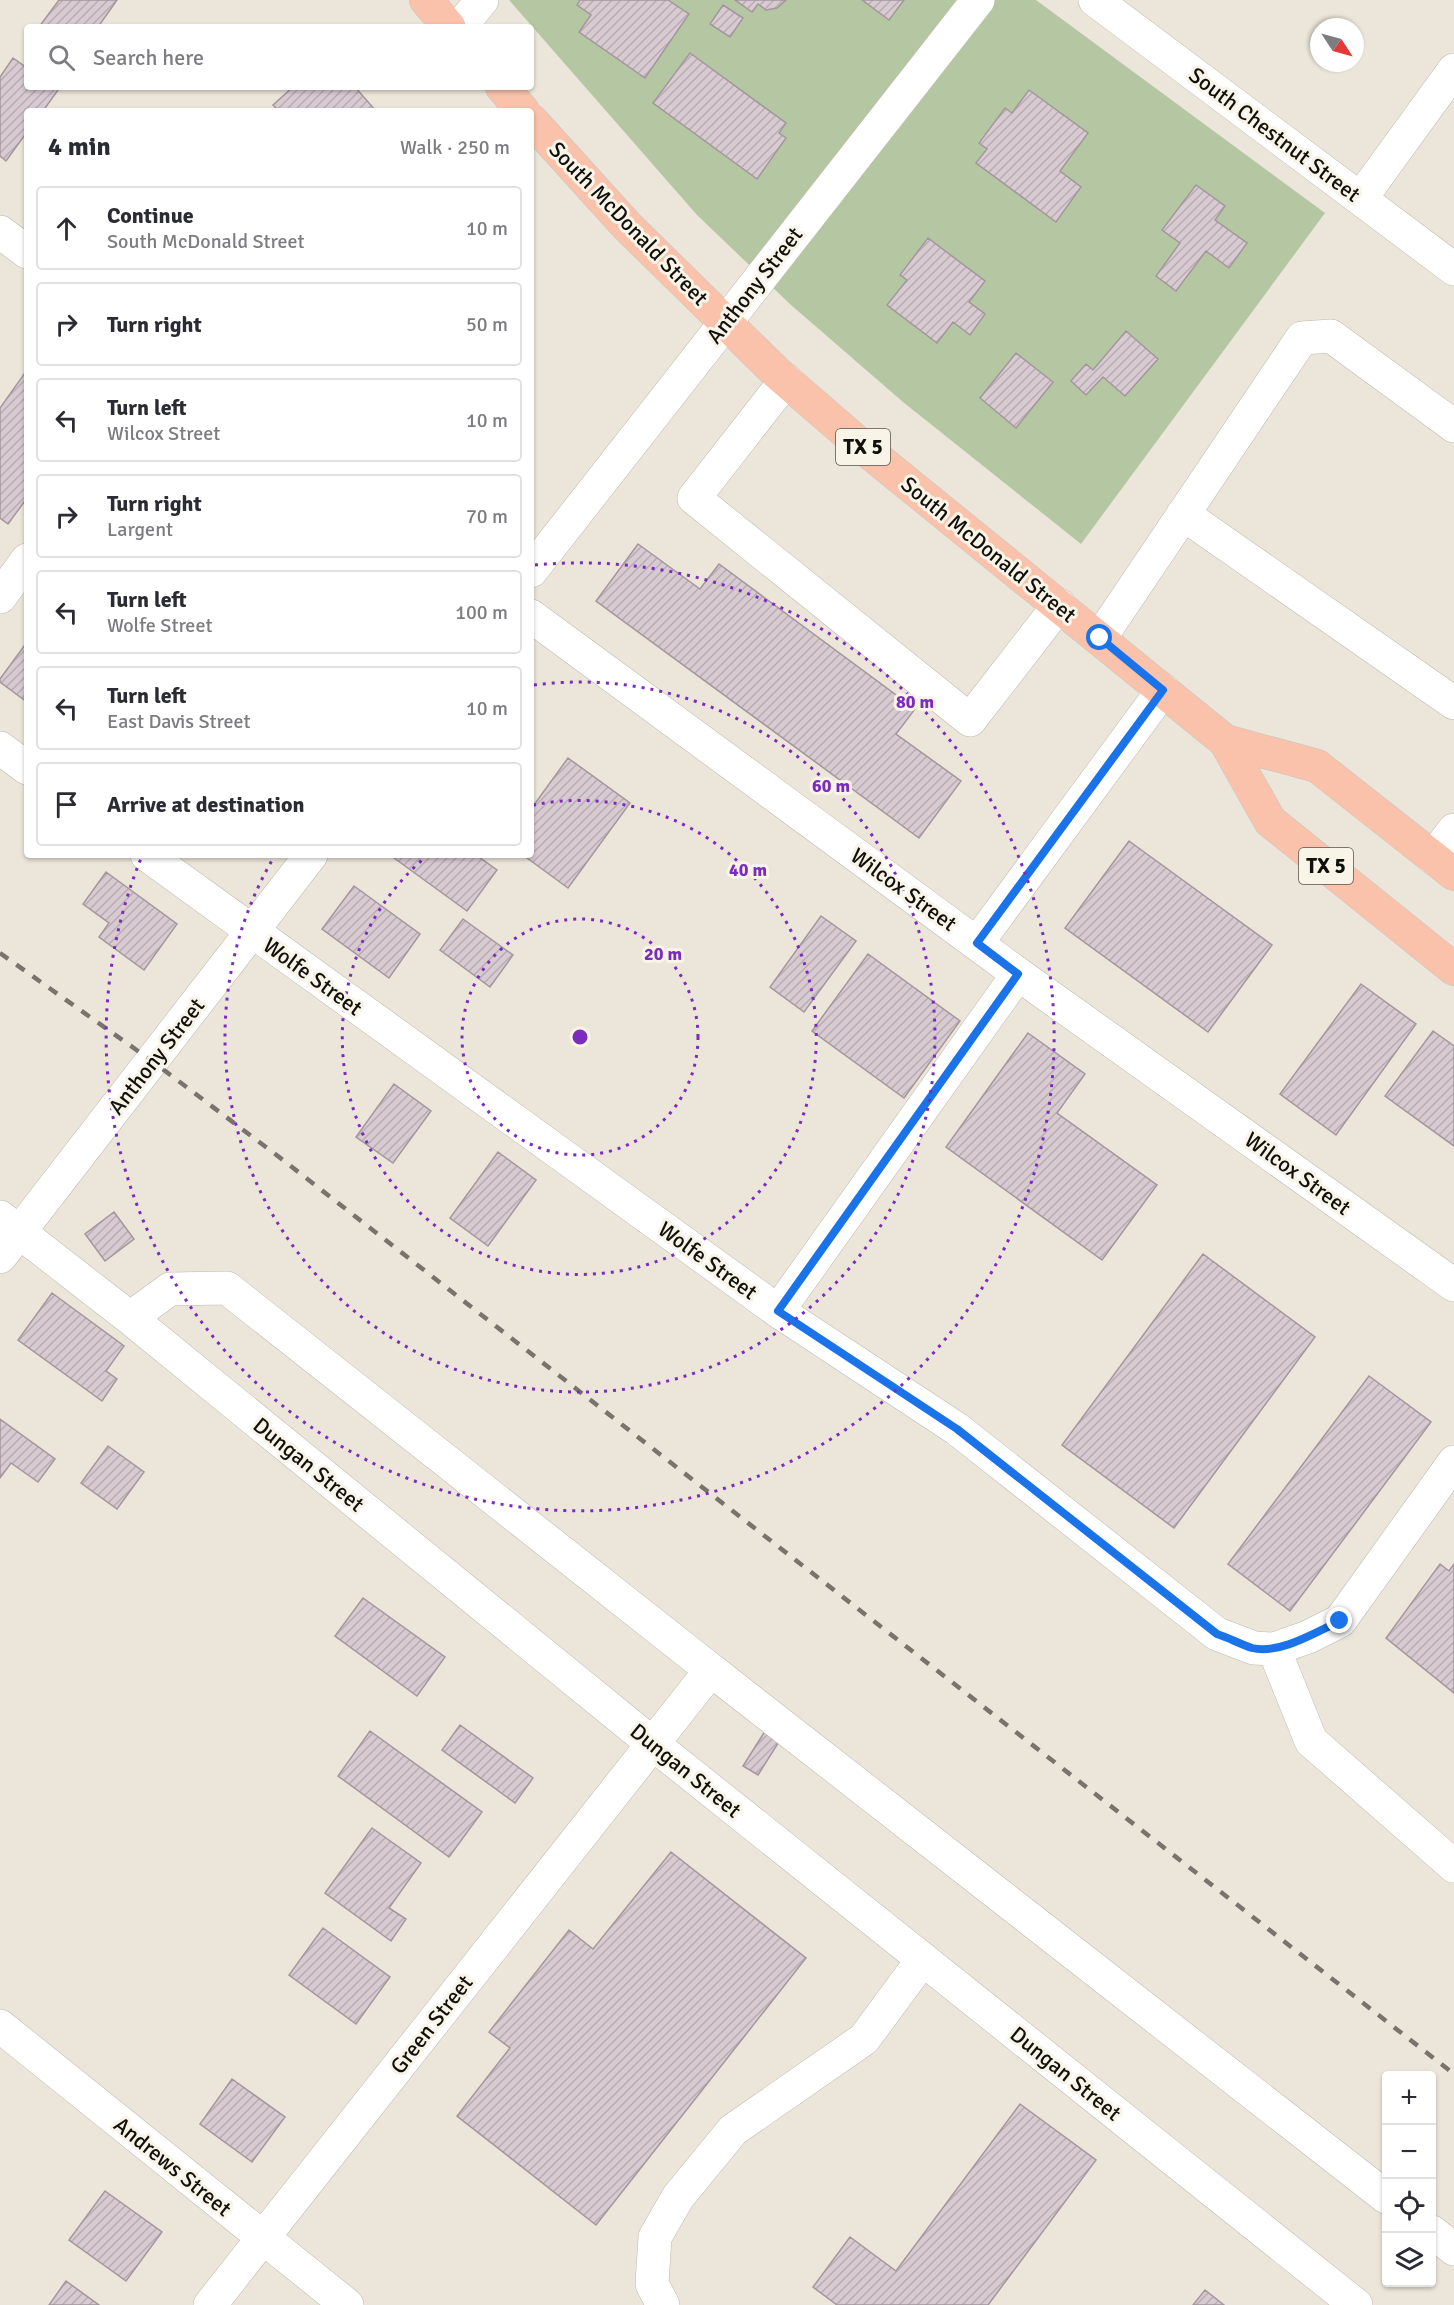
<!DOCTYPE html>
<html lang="en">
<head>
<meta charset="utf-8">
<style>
	:root { --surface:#fff; --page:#f2f2f3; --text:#2b2b33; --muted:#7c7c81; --line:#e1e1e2 }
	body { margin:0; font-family:Signika,sans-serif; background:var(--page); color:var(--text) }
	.controls { position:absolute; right:18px; bottom:18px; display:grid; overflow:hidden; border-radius:6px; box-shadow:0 2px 4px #0004 }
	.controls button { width:54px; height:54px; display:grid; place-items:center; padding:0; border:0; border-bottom:2px solid var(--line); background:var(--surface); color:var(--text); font:30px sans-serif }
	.compass { position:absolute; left:1310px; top:18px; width:54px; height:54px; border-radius:50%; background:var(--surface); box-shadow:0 2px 4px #0004; rotate:126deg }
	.stop { position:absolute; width:18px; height:18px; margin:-14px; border:4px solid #1a73e8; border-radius:50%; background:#fff }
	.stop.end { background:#1a73e8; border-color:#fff; box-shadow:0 2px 6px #0008 }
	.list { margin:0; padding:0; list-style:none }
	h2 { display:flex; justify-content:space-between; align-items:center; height:78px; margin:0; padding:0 24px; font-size:26px }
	h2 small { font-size:20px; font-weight:400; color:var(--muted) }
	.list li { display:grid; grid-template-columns:39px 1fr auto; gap:18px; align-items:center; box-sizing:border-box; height:84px; margin:0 12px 12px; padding:0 12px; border:2px solid var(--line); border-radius:6px }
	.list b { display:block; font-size:22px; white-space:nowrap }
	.list p { margin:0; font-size:20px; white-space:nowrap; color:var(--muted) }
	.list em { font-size:20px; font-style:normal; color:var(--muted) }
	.icon { flex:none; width:33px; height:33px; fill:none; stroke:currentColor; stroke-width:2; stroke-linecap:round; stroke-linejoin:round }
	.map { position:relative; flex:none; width:1454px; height:2305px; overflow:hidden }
	.search { position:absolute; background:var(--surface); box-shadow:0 2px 4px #0004; left:24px; top:24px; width:510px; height:66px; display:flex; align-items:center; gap:15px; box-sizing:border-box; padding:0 21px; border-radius:6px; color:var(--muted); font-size:22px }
	.panel { position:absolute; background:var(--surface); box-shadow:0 2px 4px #0004; left:24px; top:108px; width:510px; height:750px; border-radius:6px }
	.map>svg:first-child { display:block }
	.park { fill:#b5c7a2 }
	.building { fill:url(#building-hatch); stroke:#a3969d; stroke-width:1.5 }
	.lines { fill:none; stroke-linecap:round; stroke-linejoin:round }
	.minor-casing { stroke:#bfbaae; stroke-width:34 }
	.major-casing { stroke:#c6c6c5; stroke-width:34 }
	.minor { stroke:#fff; stroke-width:33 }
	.major { stroke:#fac2aa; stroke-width:33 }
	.rail { stroke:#78746d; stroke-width:4.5; stroke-dasharray:10 10; stroke-linecap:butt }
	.route { stroke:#1a73e8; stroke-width:8 }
	.ring { fill:none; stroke:#7b2cbf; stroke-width:3; stroke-dasharray:3 6 }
	.labels { text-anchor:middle; stroke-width:6; stroke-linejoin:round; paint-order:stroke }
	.shield { fill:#f9f4e8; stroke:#57544e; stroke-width:1.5 }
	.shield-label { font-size:21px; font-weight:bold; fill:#12100c }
	.street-label { font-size:22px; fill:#12100c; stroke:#f9f4e8 }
	.centre { fill:#7b2cbf; stroke:#f9f4e8; stroke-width:3 }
	.ring-label { font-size:18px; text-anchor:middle; font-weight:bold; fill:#7b2cbf; stroke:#f9f4e8; stroke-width:6; stroke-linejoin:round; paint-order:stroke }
</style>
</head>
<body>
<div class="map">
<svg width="1454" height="2305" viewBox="0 0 1454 2305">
	<defs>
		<pattern id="building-hatch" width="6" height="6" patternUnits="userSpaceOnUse" patternTransform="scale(1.5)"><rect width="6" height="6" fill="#d8cad1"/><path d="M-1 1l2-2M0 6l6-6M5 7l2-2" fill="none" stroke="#b8acb2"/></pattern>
	</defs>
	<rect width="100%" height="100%" fill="#ece6da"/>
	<path class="park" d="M 509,0 L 1036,0 L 1325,213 L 1081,544 L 903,402 L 791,305 L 697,215 Z"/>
	<path class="building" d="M 59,0 L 117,0 L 98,27 L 39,27 Z
		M 580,0 L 668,0 L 689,14 L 645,78 L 579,32 L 591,15 L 577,5 Z
		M 735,0 L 786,0 L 777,8 L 766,10 L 758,4 L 752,12 Z
		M 862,0 L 904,0 L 889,20 Z
		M 723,5 L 743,18 L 730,37 L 710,24 Z
		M 690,53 L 786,123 L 779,133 L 786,138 L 757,179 L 653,103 Z
		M 13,58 L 27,68 L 27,87 L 53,87 L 58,90 L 43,111 L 27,111 L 27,132 L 6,161 L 0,156 L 0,77 Z
		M 293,87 L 355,87 L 376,111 L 279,111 L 273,105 Z
		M 1029,90 L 1088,133 L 1060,171 L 1081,187 L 1056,222 L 976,163 L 987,149 L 979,143 L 1005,108 L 1012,113 Z
		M 1196,185 L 1225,206 L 1215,220 L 1247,243 L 1229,268 L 1206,251 L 1176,291 L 1156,276 L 1180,243 L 1162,230 Z
		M 928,238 L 985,281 L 969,302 L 985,314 L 970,335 L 953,322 L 937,343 L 887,305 L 907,280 L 900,275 Z
		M 1126,331 L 1158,359 L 1125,396 L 1103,377 L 1086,395 L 1071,381 L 1086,364 L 1093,370 Z
		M 1016,353 L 1053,382 L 1016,428 L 980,398 Z
		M 27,370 L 27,498 L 8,524 L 0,518 L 0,408 Z
		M 638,544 L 700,589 L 719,564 L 915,709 L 896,734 L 961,781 L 919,838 L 596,601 Z
		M 27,642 L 27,702 L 0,682 L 0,679 Z
		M 568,758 L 630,803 L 568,888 L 523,855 L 531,855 L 531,809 Z
		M 1129,841 L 1272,945 L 1208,1032 L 1065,928 Z
		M 390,855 L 476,855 L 497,870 L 467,911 Z
		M 106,872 L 177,924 L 144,970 L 99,937 L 109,923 L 83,904 Z
		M 354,886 L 420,934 L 389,978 L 322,929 Z
		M 821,916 L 856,941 L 804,1012 L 770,987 Z
		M 463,919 L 513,955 L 490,987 L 440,950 Z
		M 868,954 L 960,1021 L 904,1098 L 812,1031 Z
		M 1361,984 L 1416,1024 L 1336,1135 L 1280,1094 Z
		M 1433,1031 L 1454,1046 L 1454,1146 L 1385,1096 Z
		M 1028,1033 L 1085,1074 L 1057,1113 L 1157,1185 L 1102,1260 L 946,1147 Z
		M 394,1084 L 431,1111 L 393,1163 L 356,1137 Z
		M 498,1152 L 536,1180 L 488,1246 L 450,1218 Z
		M 114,1212 L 134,1239 L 105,1261 L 85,1234 Z
		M 1203,1254 L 1315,1337 L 1174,1528 L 1062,1445 Z
		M 52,1293 L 124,1346 L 106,1371 L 117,1379 L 102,1401 L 18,1340 Z
		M 1369,1376 L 1431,1422 L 1290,1611 L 1228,1564 Z
		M 0,1419 L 55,1459 L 38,1482 L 11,1463 L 0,1478 Z
		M 108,1446 L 144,1472 L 117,1509 L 81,1483 Z
		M 1440,1564 L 1449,1571 L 1454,1564 L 1454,1693 L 1386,1638 Z
		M 363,1598 L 445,1657 L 417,1696 L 335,1636 Z
		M 460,1725 L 533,1778 L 515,1803 L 442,1750 Z
		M 767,1728 L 782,1737 L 758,1775 L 743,1766 Z
		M 370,1731 L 482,1812 L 449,1857 L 338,1776 Z
		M 372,1828 L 421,1863 L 389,1908 L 406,1919 L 391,1941 L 325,1893 Z
		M 671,1852 L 806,1958 L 596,2225 L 457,2116 L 510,2048 L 489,2032 L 569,1930 L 593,1949 Z
		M 323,1928 L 390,1977 L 356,2024 L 289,1975 Z
		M 232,2079 L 285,2117 L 252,2162 L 200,2124 Z
		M 1020,2104 L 1096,2160 L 988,2305 L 837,2305 L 813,2287 L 850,2237 L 896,2271 Z
		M 105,2191 L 162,2232 L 126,2281 L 69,2240 Z
		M 66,2281 L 99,2305 L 49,2305 Z
		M 1205,2290 L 1224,2305 L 1193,2305 Z"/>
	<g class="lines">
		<defs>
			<path id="minor" d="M 1095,0 L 1454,269
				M 460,27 L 482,0
				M 1361,198 L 1454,70
				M 0,232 L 27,252
				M 786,380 L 694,498 L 970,720 L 1059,605
				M 1183,514 L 1454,703
				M 531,571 L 978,0
				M 0,597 L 27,560
				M 531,616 L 1018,974 L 1454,1285
				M 1100,638 L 1302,338 L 1331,336 L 1454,426
				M 0,748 L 27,768
				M 147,855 L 778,1311 L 957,1429 L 1217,1634 L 1254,1648 L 1274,1649 L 1308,1637 L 1340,1621 L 1454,1462
				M 1433,858 L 1454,830
				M 977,943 L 1163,690
				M 0,1217 L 130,1318 L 653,1744 L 1356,2305
				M 0,1257 L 311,855
				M 778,1311 L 1018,974
				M 130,1318 L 170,1289 L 227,1288 L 711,1670 L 210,2305
				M 1274,1649 L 1311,1741 L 1454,1866
				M 711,1670 L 1386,2197
				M 0,2026 L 347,2305
				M 1432,2232 L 1454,2249
				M 663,2305 L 652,2284 L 655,2237 L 678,2197 L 733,2130 L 864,2039 L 923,1959"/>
			<path id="major" d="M 426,0 L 449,27
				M 502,87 L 523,111
				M 531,120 L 627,226 L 776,372 L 864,448 L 1225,741 L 1270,821 L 1454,969
				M 1225,741 L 1317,766 L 1454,874"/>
		</defs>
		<use href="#minor" class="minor-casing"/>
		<use href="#major" class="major-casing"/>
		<use href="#minor" class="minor"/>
		<use href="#major" class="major"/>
		<path class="rail" d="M 0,953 L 152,1061 L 283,1160 L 1454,2074"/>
	</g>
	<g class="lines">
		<path class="route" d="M 1100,638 L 1163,690 L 977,943 L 1018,974 L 778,1311 L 957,1429 L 1217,1634 C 1229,1638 1240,1644 1252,1648 C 1279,1655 1316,1632 1340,1621"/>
	</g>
	<g class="ring">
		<circle cx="580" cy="1037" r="118"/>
		<path d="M533 805A237 237 0 1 1 428 855"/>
		<path d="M534 685A355 355 0 1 1 274 857"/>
		<path d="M535 565A474 474 0 1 1 142 856"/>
	</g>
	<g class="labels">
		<g class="shield">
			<rect x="836" y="429" width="54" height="36" rx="4.5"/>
			<rect x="1299" y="848" width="54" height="36" rx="4.5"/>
		</g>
		<g class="shield-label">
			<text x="863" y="454">TX 5</text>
			<text x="1326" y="873">TX 5</text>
		</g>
		<g class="street-label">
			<text transform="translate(1275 134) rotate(37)" y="8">South Chestnut Street</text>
			<text transform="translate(629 223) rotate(46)" y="8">South McDonald Street</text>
			<text transform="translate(754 285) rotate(-52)" y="8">Anthony Street</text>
			<text transform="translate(989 549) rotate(39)" y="8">South McDonald Street</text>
			<text transform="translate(904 889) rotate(36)" y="8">Wilcox Street</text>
			<text transform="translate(313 976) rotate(36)" y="8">Wolfe Street</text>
			<text transform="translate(156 1056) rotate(-52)" y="8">Anthony Street</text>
			<text transform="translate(1298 1173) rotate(36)" y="8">Wilcox Street</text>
			<text transform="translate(708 1260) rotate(36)" y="8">Wolfe Street</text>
			<text transform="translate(309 1464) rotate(39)" y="8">Dungan Street</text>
			<text transform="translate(686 1770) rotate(39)" y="8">Dungan Street</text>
			<text transform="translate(431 2024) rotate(-52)" y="8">Green Street</text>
			<text transform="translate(1066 2073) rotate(39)" y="8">Dungan Street</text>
			<text transform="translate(173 2166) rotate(39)" y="8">Andrews Street</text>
		</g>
	</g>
	<circle cx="580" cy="1037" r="9" class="centre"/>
	<g class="ring-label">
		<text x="915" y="708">80 m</text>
		<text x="831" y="792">60 m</text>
		<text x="748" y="876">40 m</text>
		<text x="663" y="960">20 m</text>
	</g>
</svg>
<div class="controls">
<button>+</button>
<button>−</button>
<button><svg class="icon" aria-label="locate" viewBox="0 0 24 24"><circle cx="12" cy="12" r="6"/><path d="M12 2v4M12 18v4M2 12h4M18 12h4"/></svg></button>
<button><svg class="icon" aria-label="layers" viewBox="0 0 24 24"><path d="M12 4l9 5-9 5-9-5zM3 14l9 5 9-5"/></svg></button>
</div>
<svg class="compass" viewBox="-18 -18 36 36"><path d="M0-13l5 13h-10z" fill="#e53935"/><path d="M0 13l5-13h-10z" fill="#7c7c81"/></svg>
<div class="stop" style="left:1100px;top:638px"></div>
<div class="stop end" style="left:1340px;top:1621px"></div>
<div class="search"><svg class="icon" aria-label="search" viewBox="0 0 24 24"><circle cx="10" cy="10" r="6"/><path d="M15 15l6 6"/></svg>Search here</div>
<section class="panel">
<h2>4 min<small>Walk · 250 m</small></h2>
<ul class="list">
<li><svg class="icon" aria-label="ahead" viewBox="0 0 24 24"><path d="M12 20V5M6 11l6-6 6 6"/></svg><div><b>Continue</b><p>South McDonald Street</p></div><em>10 m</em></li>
<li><svg class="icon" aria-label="right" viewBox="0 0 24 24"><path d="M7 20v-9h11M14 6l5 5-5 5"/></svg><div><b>Turn right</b></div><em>50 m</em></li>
<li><svg class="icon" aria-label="left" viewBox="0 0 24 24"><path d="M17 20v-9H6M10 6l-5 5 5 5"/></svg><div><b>Turn left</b><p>Wilcox Street</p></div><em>10 m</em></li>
<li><svg class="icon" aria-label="right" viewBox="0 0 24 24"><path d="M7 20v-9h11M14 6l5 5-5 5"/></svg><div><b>Turn right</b><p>Largent</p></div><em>70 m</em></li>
<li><svg class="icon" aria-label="left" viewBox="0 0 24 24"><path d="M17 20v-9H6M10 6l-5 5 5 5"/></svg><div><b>Turn left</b><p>Wolfe Street</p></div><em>100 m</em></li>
<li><svg class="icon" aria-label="left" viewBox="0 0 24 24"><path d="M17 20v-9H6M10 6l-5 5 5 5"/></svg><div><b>Turn left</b><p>East Davis Street</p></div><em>10 m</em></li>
<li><svg class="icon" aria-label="arrive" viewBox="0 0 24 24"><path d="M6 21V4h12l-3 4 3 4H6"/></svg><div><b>Arrive at destination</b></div></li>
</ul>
</section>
</div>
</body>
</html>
